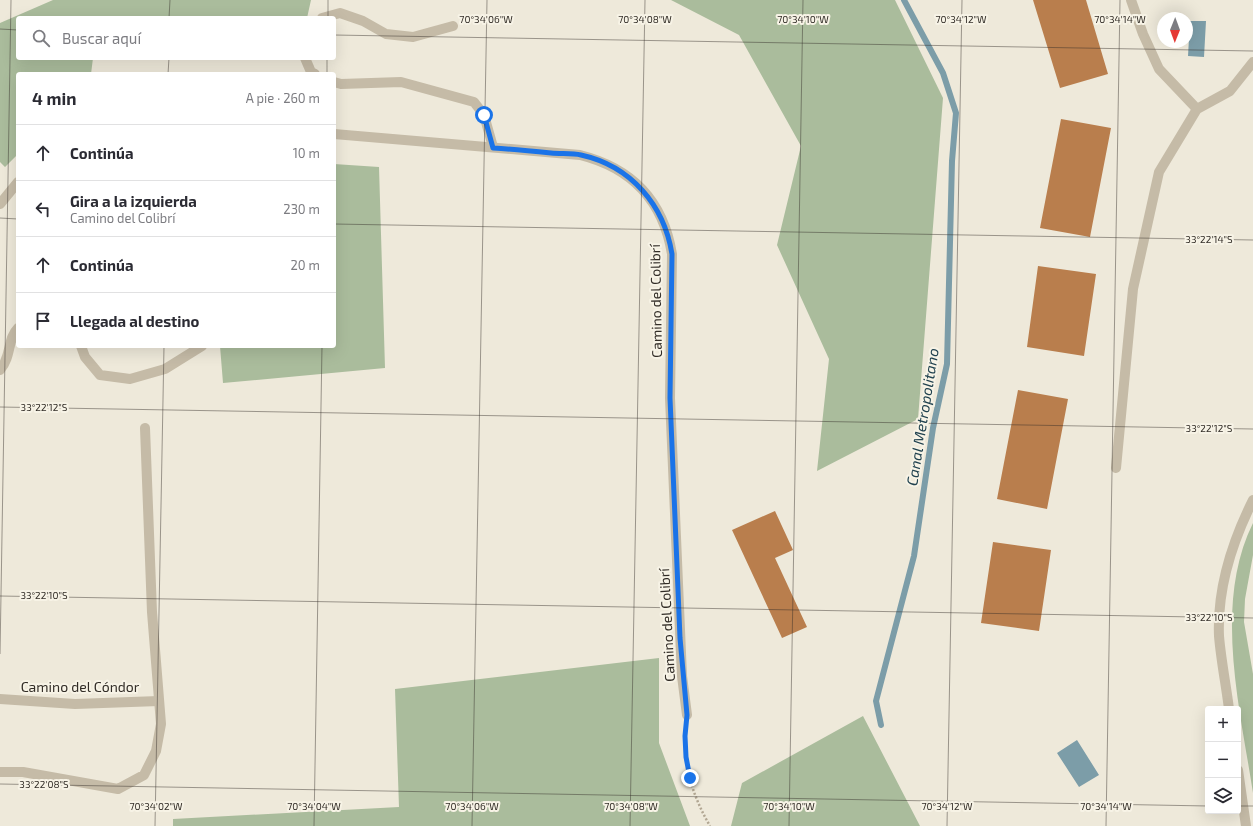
<!DOCTYPE html>
<html lang="es">
<head>
<meta charset="utf-8">
<style>
	:root { --surface:#fff; --page:#f7f7f7; --text:#2b2b33; --muted:#7c7c81; --line:#e1e1e2 }
	body { margin:0; font-family:"Exo 2",sans-serif; background:var(--page); color:var(--text) }
	.controls { position:absolute; right:12px; bottom:12px; display:grid; overflow:hidden; border-radius:4px; box-shadow:0 4px 16px #0002 }
	.controls button { width:36px; height:36px; display:grid; place-items:center; padding:0; border:0; border-bottom:1px solid var(--line); background:var(--surface); color:var(--text); font:20px sans-serif }
	.compass { position:absolute; left:1157px; top:12px; width:36px; height:36px; border-radius:50%; background:var(--surface); box-shadow:0 4px 16px #0002; rotate:181deg }
	.stop { position:absolute; width:12px; height:12px; margin:-9px; border:3px solid #1a73e8; border-radius:50%; background:#fff }
	.stop.end { background:#1a73e8; border-color:#fff; box-shadow:0 1px 4px #0008 }
	.list { margin:0; padding:0; list-style:none }
	h2 { display:flex; justify-content:space-between; align-items:center; height:52px; margin:0; padding:0 16px; font-size:17px }
	h2 small { font-size:13px; font-weight:400; color:var(--muted) }
	.list li { display:grid; grid-template-columns:26px 1fr auto; gap:12px; align-items:center; box-sizing:border-box; height:56px; padding:0 16px; border-top:1px solid var(--line) }
	.list b { display:block; font-size:15px; white-space:nowrap }
	.list p { margin:0; font-size:13px; white-space:nowrap; color:var(--muted) }
	.list em { font-size:13px; font-style:normal; color:var(--muted) }
	.icon { flex:none; width:22px; height:22px; fill:none; stroke:currentColor; stroke-width:2; stroke-linecap:round; stroke-linejoin:round }
	.map { position:relative; flex:none; width:1253px; height:826px; overflow:hidden }
	.search { position:absolute; background:var(--surface); box-shadow:0 4px 16px #0002; left:16px; top:16px; width:320px; height:44px; display:flex; align-items:center; gap:10px; box-sizing:border-box; padding:0 14px; border-radius:4px; color:var(--muted); font-size:15px }
	.panel { position:absolute; background:var(--surface); box-shadow:0 4px 16px #0002; left:16px; top:72px; width:320px; height:276px; border-radius:4px }
	.map>svg:first-child { display:block }
	.green { fill:#aabc9c }
	.water { fill:#7c9da8 }
	.lines { fill:none; stroke-linecap:round; stroke-linejoin:round }
	.stream { stroke:#7c9da8; stroke-width:6 }
	.building { fill:#b97e4d }
	.path { stroke:#b1a692; stroke-width:2.5; stroke-dasharray:2 2; stroke-linecap:butt }
	.lane { stroke:#c5bba7; stroke-width:10 }
	.street { stroke:#c5bba7; stroke-width:10 }
	.route { stroke:#1a73e8; stroke-width:5 }
	.ticks { fill:none; stroke:#322d27; stroke-width:1; stroke-opacity:0.45 }
	.labels { text-anchor:middle; stroke-width:4; stroke-linejoin:round; paint-order:stroke }
	.street-label { font-size:14px; fill:#322d27; stroke:#f7f3e6 }
	.water-label { font-size:15px; font-style:italic; fill:#21424f; stroke:#f7f3e6 }
	.ticks-label { font-size:10px; text-anchor:middle; fill:#322d27; stroke:#f7f3e6; stroke-width:4; stroke-linejoin:round; paint-order:stroke }
</style>
</head>
<body>
<div class="map">
<svg width="1253" height="826" viewBox="0 0 1253 826">
	<rect width="100%" height="100%" fill="#eee9da"/>
	<path class="green" d="M 53,0 L 311,0 L 307,18 L 18,18 L 18,58 L 93,58 L 91,74 L 18,74 L 18,154 L 5,167 L 0,162 L 0,23 Z
		M 671,0 L 895,0 L 943,98 L 918,419 L 817,471 L 829,359 L 777,245 L 801,146 L 739,35 Z
		M 334,164 L 379,167 L 385,368 L 223,383 L 220,346 L 334,346 Z
		M 1253,523 L 1253,555 L 1245,599 L 1244,622 L 1253,674 L 1253,793 C 1240,708 1213,604 1253,523 Z
		M 659,658 L 659,743 L 690,826 L 173,826 L 173,819 L 399,807 L 395,689 Z
		M 863,716 L 920,826 L 731,826 L 742,783 Z"/>
	<path class="water" d="M 1190,21 L 1206,21 L 1204,57 L 1188,56 Z
		M 1077,740 L 1099,775 L 1079,787 L 1057,753 Z"/>
	<g class="lines">
		<path class="stream" d="M 881,725 L 876,701 L 914,556 L 933,428 L 947,364 L 952,161 L 956,113 L 943,73 L 904,0"/>
	</g>
	<path class="building" d="M 1033,0 L 1086,0 L 1108,74 L 1060,88 Z
		M 1061,119 L 1111,128 L 1090,237 L 1040,228 Z
		M 1038,266 L 1096,274 L 1084,356 L 1027,347 Z
		M 1018,390 L 1068,399 L 1047,509 L 997,499 Z
		M 775,511 L 793,550 L 775,558 L 807,627 L 782,638 L 732,530 Z
		M 993,542 L 1051,550 L 1039,631 L 981,623 Z"/>
	<g class="lines">
		<path class="path" d="M 686,730 C 682,763 693,797 710,826"/>
		<path class="lane" d="M 1131,0 L 1143,34 L 1159,69 L 1197,109
			M 322,18 L 340,13 L 363,21 L 386,34 L 413,37 L 453,26
			M 305,58 L 311,72 L 315,74
			M 334,82 L 341,84 L 401,82 L 474,102 L 484,115 L 493,147
			M 81,346 L 85,357 L 100,375 L 130,379 L 165,369 L 202,346
			M 0,370 C 12,356 7,339 18,328
			M 1116,468 L 1133,289 L 1159,172 L 1197,109 L 1230,91 L 1253,62
			M 0,772 L 23,772 L 118,789 L 144,775 L 156,751 L 161,724 L 152,612 L 145,428"/>
		<path class="street" d="M 334,134 L 580,155 C 632,168 663,200 672,254 L 670,398 L 682,676 L 687,715
			M 0,204 L 18,182
			M 0,699 L 75,704 L 159,701
			M 1229,709 C 1226,685 1221,660 1219,636 C 1217,587 1232,542 1253,500
			M 1238,770 L 1246,826"/>
	</g>
	<g class="lines">
		<path class="route" d="M 484,115 L 493,148 C 512,149 532,151 551,153 C 561,154 572,153 581,155 C 631,166 664,205 672,254 L 670,398 L 680,638 L 687,715 L 685,736 L 686,757 L 690,778"/>
	</g>
	<path class="ticks" d="M 169,18 L 170,0M 328,18 L 328,0M 0,29 L 18,30M 334,35 L 1253,51M 168,74 L 169,58M 327,74 L 327,58M 0,218 L 18,219M 334,224 L 1253,240M 0,407 L 1253,429M 0,596 L 1253,618M 0,654 L 11,0M 0,784 L 1208,806M 1238,806 L 1253,806M 155,826 L 164,346M 314,826 L 322,346M 472,826 L 487,0M 630,826 L 645,0M 789,826 L 803,0M 947,826 L 962,0M 1106,826 L 1120,0"/>
	<g class="labels">
		<g class="street-label">
			<text transform="translate(656 301) rotate(-91)" y="5">Camino del Colibrí</text>
			<text transform="translate(667 625) rotate(-93)" y="5">Camino del Colibrí</text>
			<text x="80" y="692">Camino del Cóndor</text>
		</g>
		<g class="water-label">
			<text transform="translate(923 417) rotate(-81)" y="5">Canal Metropolitano</text>
		</g>
	</g>
	<g class="ticks-label">
		<text x="486" y="23">70°34'06"W</text>
		<text x="645" y="23">70°34'08"W</text>
		<text x="803" y="23">70°34'10"W</text>
		<text x="961" y="23">70°34'12"W</text>
		<text x="1120" y="23">70°34'14"W</text>
		<text x="1209" y="243">33°22'14"S</text>
		<text x="44" y="411">33°22'12"S</text>
		<text x="1209" y="432">33°22'12"S</text>
		<text x="44" y="599">33°22'10"S</text>
		<text x="1209" y="621">33°22'10"S</text>
		<text x="44" y="788">33°22'08"S</text>
		<text x="156" y="810">70°34'02"W</text>
		<text x="314" y="810">70°34'04"W</text>
		<text x="472" y="810">70°34'06"W</text>
		<text x="631" y="810">70°34'08"W</text>
		<text x="789" y="810">70°34'10"W</text>
		<text x="947" y="810">70°34'12"W</text>
		<text x="1106" y="810">70°34'14"W</text>
	</g>
</svg>
<div class="controls">
<button>+</button>
<button>−</button>
<button><svg class="icon" aria-label="layers" viewBox="0 0 24 24"><path d="M12 4l9 5-9 5-9-5zM3 14l9 5 9-5"/></svg></button>
</div>
<svg class="compass" viewBox="-18 -18 36 36"><path d="M0-13l5 13h-10z" fill="#e53935"/><path d="M0 13l5-13h-10z" fill="#7c7c81"/></svg>
<div class="stop" style="left:484px;top:115px"></div>
<div class="stop end" style="left:690px;top:778px"></div>
<div class="search"><svg class="icon" aria-label="search" viewBox="0 0 24 24"><circle cx="10" cy="10" r="6"/><path d="M15 15l6 6"/></svg>Buscar aquí</div>
<section class="panel">
<h2>4 min<small>A pie · 260 m</small></h2>
<ul class="list">
<li><svg class="icon" aria-label="ahead" viewBox="0 0 24 24"><path d="M12 20V5M6 11l6-6 6 6"/></svg><div><b>Continúa</b></div><em>10 m</em></li>
<li><svg class="icon" aria-label="left" viewBox="0 0 24 24"><path d="M17 20v-9H6M10 6l-5 5 5 5"/></svg><div><b>Gira a la izquierda</b><p>Camino del Colibrí</p></div><em>230 m</em></li>
<li><svg class="icon" aria-label="ahead" viewBox="0 0 24 24"><path d="M12 20V5M6 11l6-6 6 6"/></svg><div><b>Continúa</b></div><em>20 m</em></li>
<li><svg class="icon" aria-label="arrive" viewBox="0 0 24 24"><path d="M6 21V4h12l-3 4 3 4H6"/></svg><div><b>Llegada al destino</b></div></li>
</ul>
</section>
</div>
</body>
</html>
